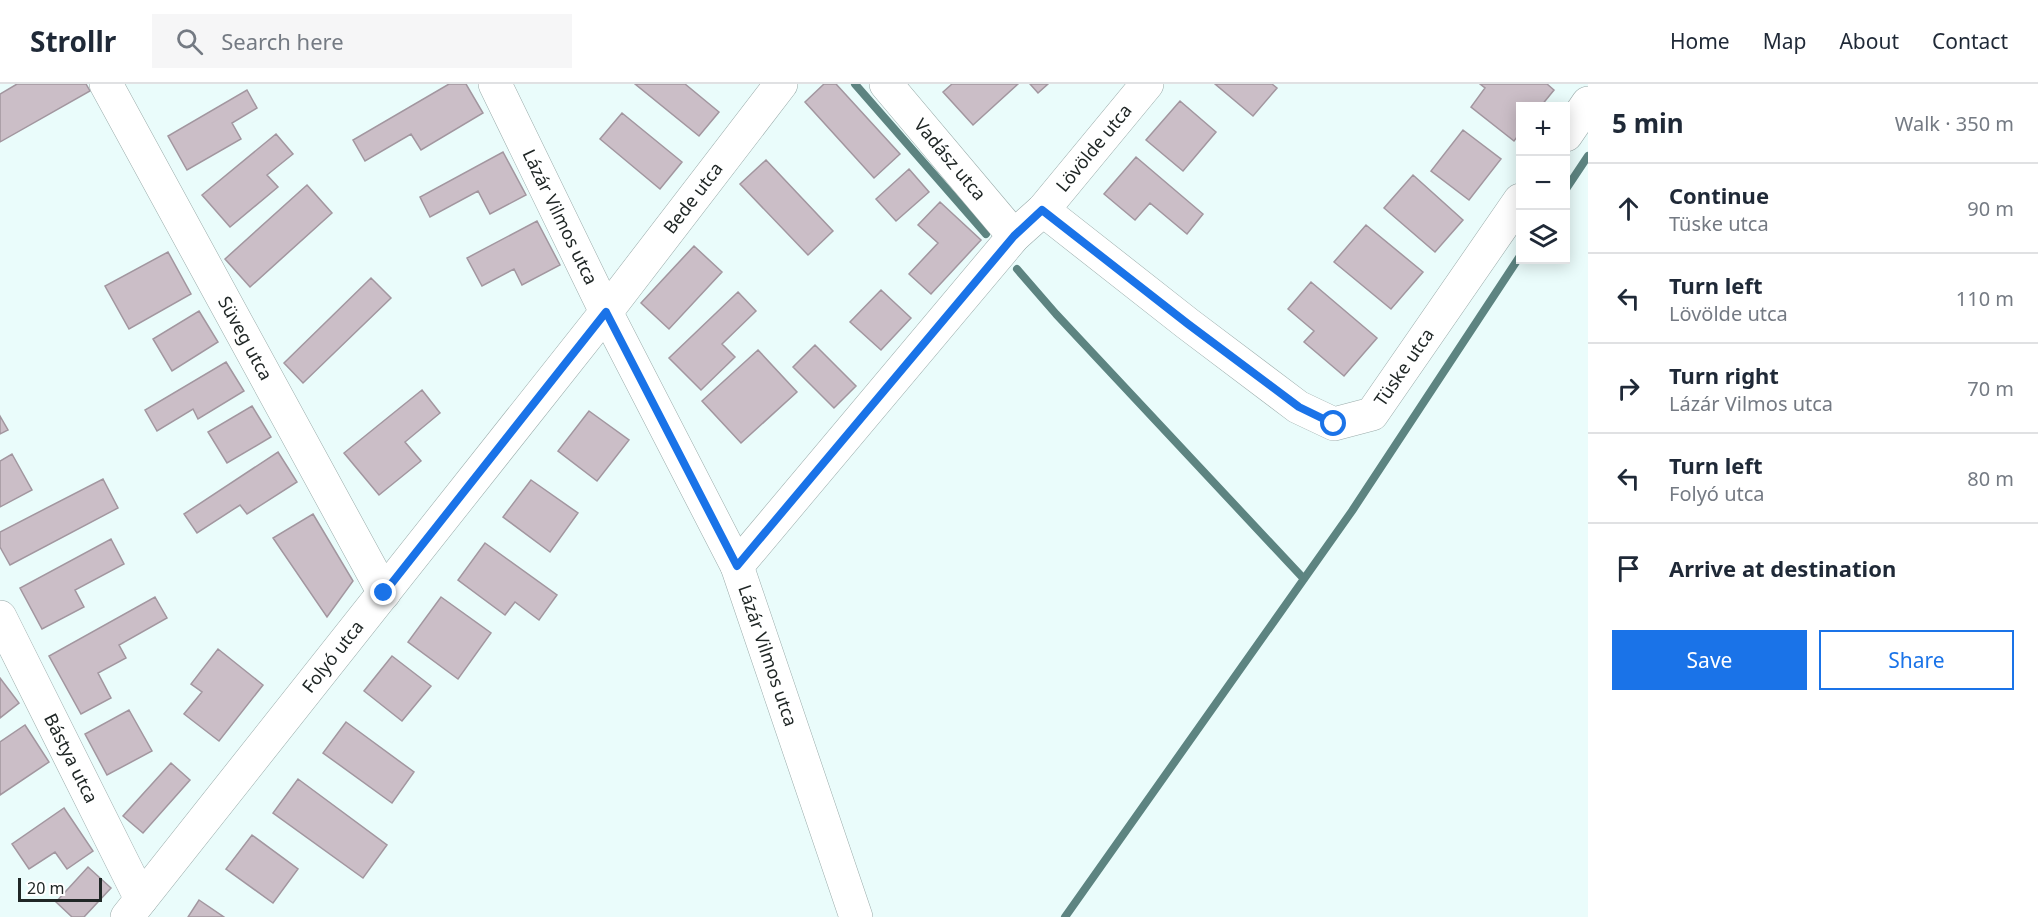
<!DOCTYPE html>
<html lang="en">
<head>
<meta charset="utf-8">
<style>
	:root { --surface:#fff; --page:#f6f6f7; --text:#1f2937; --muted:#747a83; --line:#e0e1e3; --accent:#1a73e8 }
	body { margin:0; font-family:"Noto Sans",sans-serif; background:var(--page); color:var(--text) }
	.controls { position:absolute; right:18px; top:18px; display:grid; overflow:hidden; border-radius:0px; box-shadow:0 3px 15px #0003 }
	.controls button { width:54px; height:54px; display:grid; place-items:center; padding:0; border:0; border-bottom:2px solid var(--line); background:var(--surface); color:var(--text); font:30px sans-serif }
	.scale { position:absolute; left:18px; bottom:15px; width:84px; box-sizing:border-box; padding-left:6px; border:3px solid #202726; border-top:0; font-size:16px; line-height:21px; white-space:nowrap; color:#202726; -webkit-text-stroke:4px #fff; paint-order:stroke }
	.stop { position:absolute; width:18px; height:18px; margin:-14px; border:4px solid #1a73e8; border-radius:50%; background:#fff }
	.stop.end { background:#1a73e8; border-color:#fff; box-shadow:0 2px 6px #0008 }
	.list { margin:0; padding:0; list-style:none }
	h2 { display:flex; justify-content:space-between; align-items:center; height:78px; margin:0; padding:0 24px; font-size:26px }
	h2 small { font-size:20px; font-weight:400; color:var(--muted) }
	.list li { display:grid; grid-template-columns:39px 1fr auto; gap:18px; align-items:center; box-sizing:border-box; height:90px; padding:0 24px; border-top:2px solid var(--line) }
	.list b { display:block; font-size:22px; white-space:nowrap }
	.list p { margin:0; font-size:20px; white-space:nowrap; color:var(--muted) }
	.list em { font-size:20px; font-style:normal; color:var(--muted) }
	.actions { display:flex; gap:12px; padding:18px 24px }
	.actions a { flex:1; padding:14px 0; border:2px solid var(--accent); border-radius:0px; text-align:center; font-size:21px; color:var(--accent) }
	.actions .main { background:var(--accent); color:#fff }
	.icon { flex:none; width:33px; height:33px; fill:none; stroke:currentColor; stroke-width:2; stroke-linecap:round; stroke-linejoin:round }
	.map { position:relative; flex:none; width:1588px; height:833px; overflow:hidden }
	header { display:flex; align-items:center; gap:36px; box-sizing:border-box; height:84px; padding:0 30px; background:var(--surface); border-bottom:2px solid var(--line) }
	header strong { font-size:28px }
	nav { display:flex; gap:33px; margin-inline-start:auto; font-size:21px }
	.search { width:420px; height:54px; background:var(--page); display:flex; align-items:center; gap:15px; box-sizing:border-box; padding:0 21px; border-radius:0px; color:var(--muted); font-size:22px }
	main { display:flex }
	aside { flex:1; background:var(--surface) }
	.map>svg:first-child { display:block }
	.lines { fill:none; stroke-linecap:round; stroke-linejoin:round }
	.stream { stroke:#5d8481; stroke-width:8 }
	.building { fill:#cbbec7; stroke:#a2969f; stroke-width:1.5 }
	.minor-casing { stroke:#9aabaa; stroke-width:34 }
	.minor { stroke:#fff; stroke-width:33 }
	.route { stroke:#1a73e8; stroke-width:8 }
	.labels { text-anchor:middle; stroke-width:6; stroke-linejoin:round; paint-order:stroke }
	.street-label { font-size:18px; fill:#202726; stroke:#fff }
</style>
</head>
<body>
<header>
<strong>Strollr</strong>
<div class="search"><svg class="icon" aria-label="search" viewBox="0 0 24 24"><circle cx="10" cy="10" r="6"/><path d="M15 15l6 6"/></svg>Search here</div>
<nav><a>Home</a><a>Map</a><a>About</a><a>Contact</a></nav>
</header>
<main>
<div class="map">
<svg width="1588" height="833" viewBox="0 0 1588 833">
	<rect width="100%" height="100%" fill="#eafcfb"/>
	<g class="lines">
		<path class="stream" d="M 855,0 L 986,150
			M 1566,105 L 1588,72
			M 1017,185 L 1056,230 L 1304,495
			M 1065,833 L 1352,427 L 1520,172"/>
	</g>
	<path class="building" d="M 17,0 L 86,0 L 90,7 L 0,58 L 0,10 Z
		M 449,0 L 466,0 L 483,29 L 421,66 L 411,50 L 365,77 L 353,56 Z
		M 635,0 L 685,0 L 719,28 L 699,52 Z
		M 824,0 L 836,0 L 900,70 L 874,94 L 805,18 Z
		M 952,0 L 1018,0 L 973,41 L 943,8 Z
		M 1030,0 L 1048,0 L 1038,9 Z
		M 1215,0 L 1272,0 L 1277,4 L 1253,32 Z
		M 1480,0 L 1547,0 L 1554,6 L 1541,22 L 1520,22 L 1520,49 L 1514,57 L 1471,23 L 1485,4 Z
		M 247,6 L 257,24 L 232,39 L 241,55 L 187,86 L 168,52 Z
		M 1180,17 L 1216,48 L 1183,87 L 1146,56 Z
		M 622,29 L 682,78 L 660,105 L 600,55 Z
		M 1463,46 L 1501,75 L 1469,116 L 1431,87 Z
		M 276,50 L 293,70 L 267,91 L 278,103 L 230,143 L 202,111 Z
		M 503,68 L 526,111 L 490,130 L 478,107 L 430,133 L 420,113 Z
		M 1136,73 L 1203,130 L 1187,150 L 1150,119 L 1135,136 L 1104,110 Z
		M 766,76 L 833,147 L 808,171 L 740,100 Z
		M 909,85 L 929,108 L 896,137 L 876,115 Z
		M 1413,91 L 1463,136 L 1435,168 L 1384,124 Z
		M 307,101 L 332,129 L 250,203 L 225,175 Z
		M 940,118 L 981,156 L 931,210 L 909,190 L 938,159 L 918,141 Z
		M 537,137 L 560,181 L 522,201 L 514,185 L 482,202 L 467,174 Z
		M 1366,141 L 1423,188 L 1391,225 L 1334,178 Z
		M 694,162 L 722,188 L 669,245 L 641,219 Z
		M 168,168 L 191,210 L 129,245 L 105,202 Z
		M 371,194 L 391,214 L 303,299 L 284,279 Z
		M 1311,198 L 1377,254 L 1344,292 L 1304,258 L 1314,247 L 1288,225 Z
		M 881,206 L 911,234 L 881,266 L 850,238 Z
		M 738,208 L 756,227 L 722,260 L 735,273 L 701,306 L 669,274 Z
		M 199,227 L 218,258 L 172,287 L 153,255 Z
		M 815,261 L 856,302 L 834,324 L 793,283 Z
		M 758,266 L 797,308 L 741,359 L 702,317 Z
		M 226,278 L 244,307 L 198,335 L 193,325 L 157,347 L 145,326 Z
		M 422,306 L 440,329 L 405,358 L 421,377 L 379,411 L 344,369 Z
		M 252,322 L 271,353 L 227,379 L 208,348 Z
		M 589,327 L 629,356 L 597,397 L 558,367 Z
		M 0,332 L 8,346 L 0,350 Z
		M 278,368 L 297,398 L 247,430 L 240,421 L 197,449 L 184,430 Z
		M 12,370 L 32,406 L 0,423 L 0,377 Z
		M 103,395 L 118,424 L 10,481 L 0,463 L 0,448 Z
		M 531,396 L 578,429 L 550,468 L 503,433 Z
		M 313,430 L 353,497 L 327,533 L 273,454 Z
		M 111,455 L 124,480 L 75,506 L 84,523 L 42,545 L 20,504 Z
		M 485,459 L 557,511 L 539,536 L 515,518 L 505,531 L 458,496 Z
		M 155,513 L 167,534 L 119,561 L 126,574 L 98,589 L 111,614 L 81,630 L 49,572 Z
		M 441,513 L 491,549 L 458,595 L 408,558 Z
		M 218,565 L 263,601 L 219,657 L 184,630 L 202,608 L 191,600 Z
		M 392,572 L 431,602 L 402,637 L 364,607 Z
		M 0,594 L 19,619 L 0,634 Z
		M 129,626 L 152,667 L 107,691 L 85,650 Z
		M 346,638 L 414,688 L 392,719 L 323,669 Z
		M 25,641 L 49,678 L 0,711 L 0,658 Z
		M 171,679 L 190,696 L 143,749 L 123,732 Z
		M 298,695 L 387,761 L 363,794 L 273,729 Z
		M 64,724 L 93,767 L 67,785 L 55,768 L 29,785 L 12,760 Z
		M 252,751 L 298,785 L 273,819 L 226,785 Z
		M 88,783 L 111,804 L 84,833 L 72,833 L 56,818 Z
		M 199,816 L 224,833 L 188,833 Z"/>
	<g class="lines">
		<defs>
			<g id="minor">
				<path id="s1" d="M 106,0 L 384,509"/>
				<path id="s2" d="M 495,0 L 606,228 L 737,482 L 856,833"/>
				<path id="s3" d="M 886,0 L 1014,152"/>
				<path d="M 1566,51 L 1588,19"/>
				<path id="s4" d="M 1043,126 L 1188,240 L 1298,323 L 1334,340 L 1372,330 L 1520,116"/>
				<path id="s5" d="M 737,482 L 1014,152 L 1043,126 L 1147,0"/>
				<path id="s6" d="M 0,533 L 141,815"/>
				<path id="s7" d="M 127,833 L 606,228 L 781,0"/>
			</g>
		</defs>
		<use href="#minor" class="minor-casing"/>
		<use href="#minor" class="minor"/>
	</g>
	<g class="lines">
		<path class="route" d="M 384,509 L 606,228 L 737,482 L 1014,152 L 1042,126 L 1188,240 L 1299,323 L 1334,340"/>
	</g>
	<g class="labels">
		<g class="street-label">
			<text dy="6" stroke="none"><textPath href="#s5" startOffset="550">Lövölde utca</textPath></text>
			<text dy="6" stroke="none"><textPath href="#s3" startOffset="99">Vadász utca</textPath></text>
			<text dy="6" stroke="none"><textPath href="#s7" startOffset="915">Bede utca</textPath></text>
			<text dy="6" stroke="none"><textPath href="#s2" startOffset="148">Lázár Vilmos utca</textPath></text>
			<text dy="6" stroke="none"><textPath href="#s1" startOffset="290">Süveg utca</textPath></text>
			<text dy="6" stroke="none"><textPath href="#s4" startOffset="458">Tüske utca</textPath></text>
			<text dy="6" stroke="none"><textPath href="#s7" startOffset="332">Folyó utca</textPath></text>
			<text dy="6" stroke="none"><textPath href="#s2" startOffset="634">Lázár Vilmos utca</textPath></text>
			<text dy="6" stroke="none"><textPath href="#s6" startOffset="158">Bástya utca</textPath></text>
		</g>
	</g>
</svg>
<div class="controls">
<button>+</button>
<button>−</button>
<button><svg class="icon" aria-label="layers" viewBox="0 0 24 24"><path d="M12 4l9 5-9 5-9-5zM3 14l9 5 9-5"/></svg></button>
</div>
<div class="scale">20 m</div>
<div class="stop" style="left:1334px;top:340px"></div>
<div class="stop end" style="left:384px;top:509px"></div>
</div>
<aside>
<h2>5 min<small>Walk · 350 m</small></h2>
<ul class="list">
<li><svg class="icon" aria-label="ahead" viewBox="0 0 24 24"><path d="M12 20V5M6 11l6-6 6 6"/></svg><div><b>Continue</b><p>Tüske utca</p></div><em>90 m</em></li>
<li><svg class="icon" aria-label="left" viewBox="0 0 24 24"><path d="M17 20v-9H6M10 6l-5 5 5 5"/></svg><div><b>Turn left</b><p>Lövölde utca</p></div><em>110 m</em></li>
<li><svg class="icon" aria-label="right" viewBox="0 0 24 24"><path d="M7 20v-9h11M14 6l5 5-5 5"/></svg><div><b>Turn right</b><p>Lázár Vilmos utca</p></div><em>70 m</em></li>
<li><svg class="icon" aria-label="left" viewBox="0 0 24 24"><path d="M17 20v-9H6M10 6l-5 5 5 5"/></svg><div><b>Turn left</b><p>Folyó utca</p></div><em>80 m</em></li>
<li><svg class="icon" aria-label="arrive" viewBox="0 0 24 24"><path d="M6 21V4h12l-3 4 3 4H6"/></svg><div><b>Arrive at destination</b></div></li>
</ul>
<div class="actions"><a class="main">Save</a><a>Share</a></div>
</aside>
</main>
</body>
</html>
